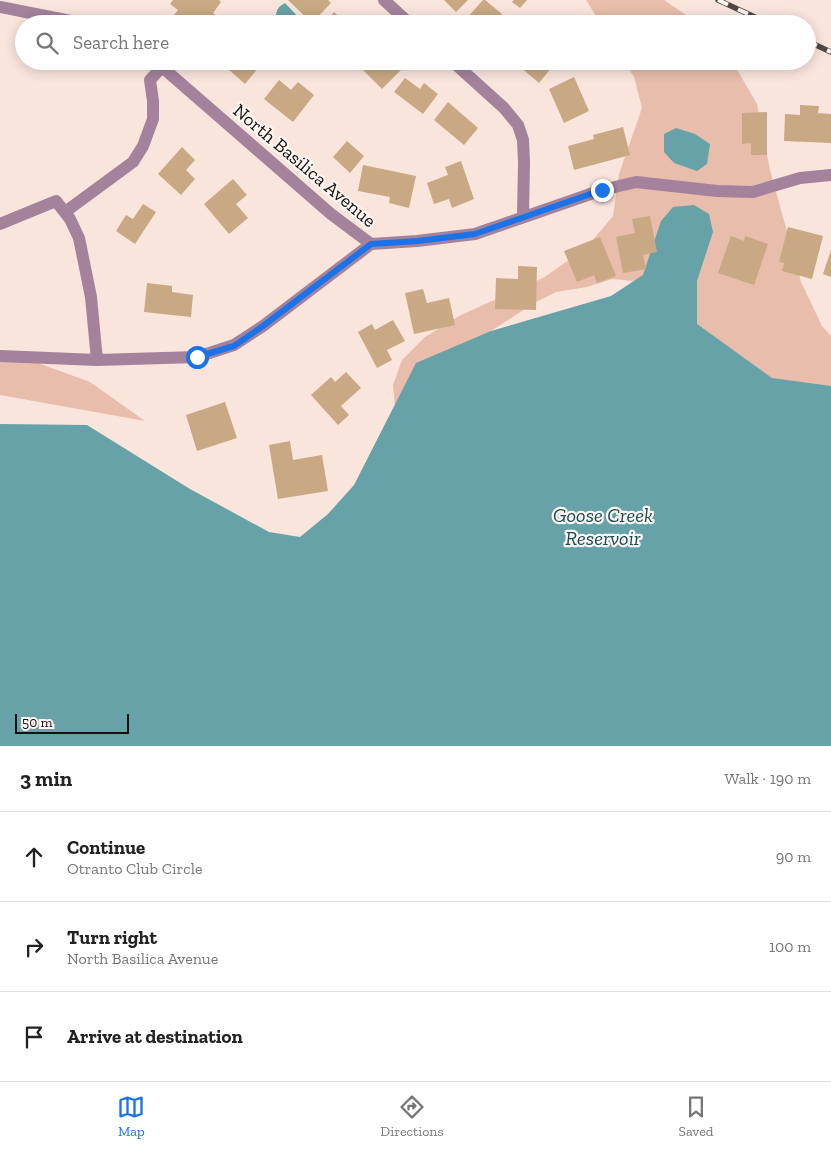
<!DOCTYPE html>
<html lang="en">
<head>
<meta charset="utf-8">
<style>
	:root { --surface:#fff; --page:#f2f2f2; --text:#222; --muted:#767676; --line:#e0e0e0; --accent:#1a73e8 }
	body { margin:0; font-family:"Zilla Slab",serif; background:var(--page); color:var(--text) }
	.scale { position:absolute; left:15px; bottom:12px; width:114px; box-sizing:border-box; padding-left:5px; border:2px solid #17110e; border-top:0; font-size:14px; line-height:18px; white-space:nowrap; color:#17110e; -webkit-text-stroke:4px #fef6f2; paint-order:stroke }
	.stop { position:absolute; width:15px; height:15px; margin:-11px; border:4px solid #1a73e8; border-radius:50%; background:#fff }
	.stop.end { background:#1a73e8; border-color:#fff; box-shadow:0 1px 5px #0008 }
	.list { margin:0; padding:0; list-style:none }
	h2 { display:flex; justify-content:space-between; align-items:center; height:65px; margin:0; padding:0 20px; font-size:21px }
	h2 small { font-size:16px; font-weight:400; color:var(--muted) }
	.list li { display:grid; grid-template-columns:32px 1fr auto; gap:15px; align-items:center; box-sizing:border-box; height:90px; padding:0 20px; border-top:1px solid var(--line) }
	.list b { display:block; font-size:19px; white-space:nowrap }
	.list p { margin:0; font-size:16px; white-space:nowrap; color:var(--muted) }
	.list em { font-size:16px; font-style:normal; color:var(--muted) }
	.icon { flex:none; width:28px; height:28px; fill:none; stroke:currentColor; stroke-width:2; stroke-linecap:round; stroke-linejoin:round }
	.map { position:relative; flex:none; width:831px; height:746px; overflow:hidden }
	.search { position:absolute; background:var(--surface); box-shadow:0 2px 12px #0003; left:15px; right:15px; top:15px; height:55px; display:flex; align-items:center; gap:12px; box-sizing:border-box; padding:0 18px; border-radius:28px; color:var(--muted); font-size:19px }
	.sheet { height:335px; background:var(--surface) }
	nav { display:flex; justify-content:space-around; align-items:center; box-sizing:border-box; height:70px; border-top:1px solid var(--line); background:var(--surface); font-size:14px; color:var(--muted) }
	nav a { display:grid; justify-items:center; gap:2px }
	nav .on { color:var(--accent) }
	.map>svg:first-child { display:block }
	.green { fill:#e8bdab }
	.water { fill:#67a2a9 }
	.building { fill:#c8a984 }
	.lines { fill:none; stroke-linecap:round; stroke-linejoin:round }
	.street { stroke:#a4829c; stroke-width:12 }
	.rail-casing { stroke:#514743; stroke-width:5.5 }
	.rail { stroke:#fef6f2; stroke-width:4; stroke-dasharray:11; stroke-linecap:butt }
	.route { stroke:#1a73e8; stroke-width:6 }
	.labels { text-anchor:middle; stroke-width:4.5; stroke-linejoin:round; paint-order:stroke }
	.street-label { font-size:19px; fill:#17110e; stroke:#fef6f2 }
	.water-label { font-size:20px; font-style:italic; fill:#144a50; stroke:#fef6f2 }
</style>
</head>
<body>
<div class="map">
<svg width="831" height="746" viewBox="0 0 831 746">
	<rect width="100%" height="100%" fill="#fae5dd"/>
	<path class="green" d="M 586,0 L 664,0 L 692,19 L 698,24 L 601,24 Z
		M 624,61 L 732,61 L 757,104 L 770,170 L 801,282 L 822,326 L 831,336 L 831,746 L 644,285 L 633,281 L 612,279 L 587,287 L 556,292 L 536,302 L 480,338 L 397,430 L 393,385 L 402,360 L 425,337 L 461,315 L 543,278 L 586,248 L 613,216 L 619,174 L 642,108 L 634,77 Z
		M 0,352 L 8,352 L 90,382 L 145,421 L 0,395 Z"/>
	<path class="water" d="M 285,3 L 304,23 L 304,24 L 286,24 L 276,15 C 277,9 279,6 285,3 Z
		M 676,128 L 695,134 L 710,144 L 707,164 L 697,171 L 674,163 L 664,152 L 664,134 Z
		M 694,205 L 709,214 L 713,232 L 697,281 L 697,324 L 772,378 L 831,386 L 831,746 L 0,746 L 0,424 L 87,425 L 190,489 L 269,532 L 300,537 L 328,514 L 354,485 L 416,363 L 491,331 L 611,296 L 643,275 L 661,221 L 673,207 Z"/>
	<path class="building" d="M 173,0 L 219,0 L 221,2 L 213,13 L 226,23 L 225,24 L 186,24 L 174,15 L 178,10 L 170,4 Z
		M 288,0 L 328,0 L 331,3 L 312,23 Z
		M 444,0 L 468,0 L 456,12 Z
		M 483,0 L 485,0 L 502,14 L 493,24 L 469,24 L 465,20 Z
		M 514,0 L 527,0 L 520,8 L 512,2 Z
		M 334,12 L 348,24 L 324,24 Z
		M 219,61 L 264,61 L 245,84 Z
		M 354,61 L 400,61 L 405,66 L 382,89 Z
		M 513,61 L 557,61 L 539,83 Z
		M 574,77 L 589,111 L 564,123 L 549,89 Z
		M 405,78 L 420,89 L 424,83 L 438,94 L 423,114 L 394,92 Z
		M 279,80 L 291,90 L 298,82 L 314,95 L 293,122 L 264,99 Z
		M 448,102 L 478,128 L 464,145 L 434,120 Z
		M 800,105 L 819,106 L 818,113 L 831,114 L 831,143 L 784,141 L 785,114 L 800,115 Z
		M 767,112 L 767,155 L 751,155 L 751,143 L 742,144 L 742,113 Z
		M 623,127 L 630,155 L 574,170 L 568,146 L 594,139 L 593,135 Z
		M 347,141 L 364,156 L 350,173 L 333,157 Z
		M 182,147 L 195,160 L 186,170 L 195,179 L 181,195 L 158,174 Z
		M 461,161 L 474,199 L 452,208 L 449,199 L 434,204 L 427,183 L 448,175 L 445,167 Z
		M 363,165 L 416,176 L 409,208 L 389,203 L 390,197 L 358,191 Z
		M 233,179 L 247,195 L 236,204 L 248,218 L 229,234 L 204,204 Z
		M 143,204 L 156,212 L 135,244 L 116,231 L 126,215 L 133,219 Z
		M 650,216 L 657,252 L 643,255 L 646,269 L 623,273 L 616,237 L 635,233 L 632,219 Z
		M 788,227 L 823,236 L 812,279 L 782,271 L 784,263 L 779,262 Z
		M 731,236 L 744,241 L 745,236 L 768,244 L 754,285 L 718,273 Z
		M 600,237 L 616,276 L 597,283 L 594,275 L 577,282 L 564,251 Z
		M 831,250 L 831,277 L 823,274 Z
		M 518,266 L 537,267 L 536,310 L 495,309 L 496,278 L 518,279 Z
		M 147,283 L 172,286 L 172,292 L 193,295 L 191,317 L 144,312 Z
		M 423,289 L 427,303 L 449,298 L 455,325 L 414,334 L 405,293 Z
		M 393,320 L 405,341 L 387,350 L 392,360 L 377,368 L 358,332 L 372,324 L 375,330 Z
		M 346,372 L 361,388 L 341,406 L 349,415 L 338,425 L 311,395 L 331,377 L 335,382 Z
		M 225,402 L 237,438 L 197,451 L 186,415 Z
		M 290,441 L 293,460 L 322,455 L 328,491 L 278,499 L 269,445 Z"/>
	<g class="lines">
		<path class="street" d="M 384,0 L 410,24
			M 0,7 L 86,24
			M 154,61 L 162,67 L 331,214 L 371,244 L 417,241 L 475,234 L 602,190 L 636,182 L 717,191 L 753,192 L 800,178 L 831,175
			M 452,61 L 504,108 L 518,125 L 523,140 L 524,162 L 523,217
			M 65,212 L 133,162 L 143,146 L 153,119 L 153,101 L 150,80 L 162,67
			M 0,224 L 56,201 L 70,219 L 79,238 L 91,297 L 97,360
			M 0,356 L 97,360 L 197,357 L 234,345 L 263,326 L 371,244"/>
		<defs>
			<path id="rail" d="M 718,0 L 770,24
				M 807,41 L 831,52"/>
		</defs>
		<use href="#rail" class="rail-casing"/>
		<use href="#rail" class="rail"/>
	</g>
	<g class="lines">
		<path class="route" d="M 197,357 L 234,346 L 263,326 L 371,244 L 418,241 L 475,234 L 602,190"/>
	</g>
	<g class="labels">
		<g class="street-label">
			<text transform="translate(305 165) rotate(40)" y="7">North Basilica Avenue</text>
		</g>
		<g class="water-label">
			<text x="603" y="522">Goose Creek<tspan x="603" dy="23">Reservoir</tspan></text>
		</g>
	</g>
</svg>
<div class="scale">50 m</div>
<div class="stop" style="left:197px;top:357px"></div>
<div class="stop end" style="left:602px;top:190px"></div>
<div class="search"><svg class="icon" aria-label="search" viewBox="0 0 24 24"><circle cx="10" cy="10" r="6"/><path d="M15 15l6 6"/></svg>Search here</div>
</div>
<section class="sheet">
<h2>3 min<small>Walk · 190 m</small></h2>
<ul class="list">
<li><svg class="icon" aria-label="ahead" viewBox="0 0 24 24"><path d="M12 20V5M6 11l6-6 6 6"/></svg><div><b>Continue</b><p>Otranto Club Circle</p></div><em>90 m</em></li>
<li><svg class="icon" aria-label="right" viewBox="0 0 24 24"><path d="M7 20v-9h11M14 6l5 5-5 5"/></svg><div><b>Turn right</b><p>North Basilica Avenue</p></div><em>100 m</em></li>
<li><svg class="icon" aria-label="arrive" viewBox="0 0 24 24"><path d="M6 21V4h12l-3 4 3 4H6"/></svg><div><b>Arrive at destination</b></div></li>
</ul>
</section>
<nav>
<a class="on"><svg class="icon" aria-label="map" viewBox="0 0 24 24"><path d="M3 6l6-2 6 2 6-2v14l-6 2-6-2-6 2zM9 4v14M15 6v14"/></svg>Map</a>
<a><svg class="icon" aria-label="directions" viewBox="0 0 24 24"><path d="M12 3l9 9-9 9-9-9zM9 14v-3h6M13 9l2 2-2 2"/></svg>Directions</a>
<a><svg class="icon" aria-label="saved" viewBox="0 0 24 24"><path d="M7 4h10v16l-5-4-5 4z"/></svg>Saved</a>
</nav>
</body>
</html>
